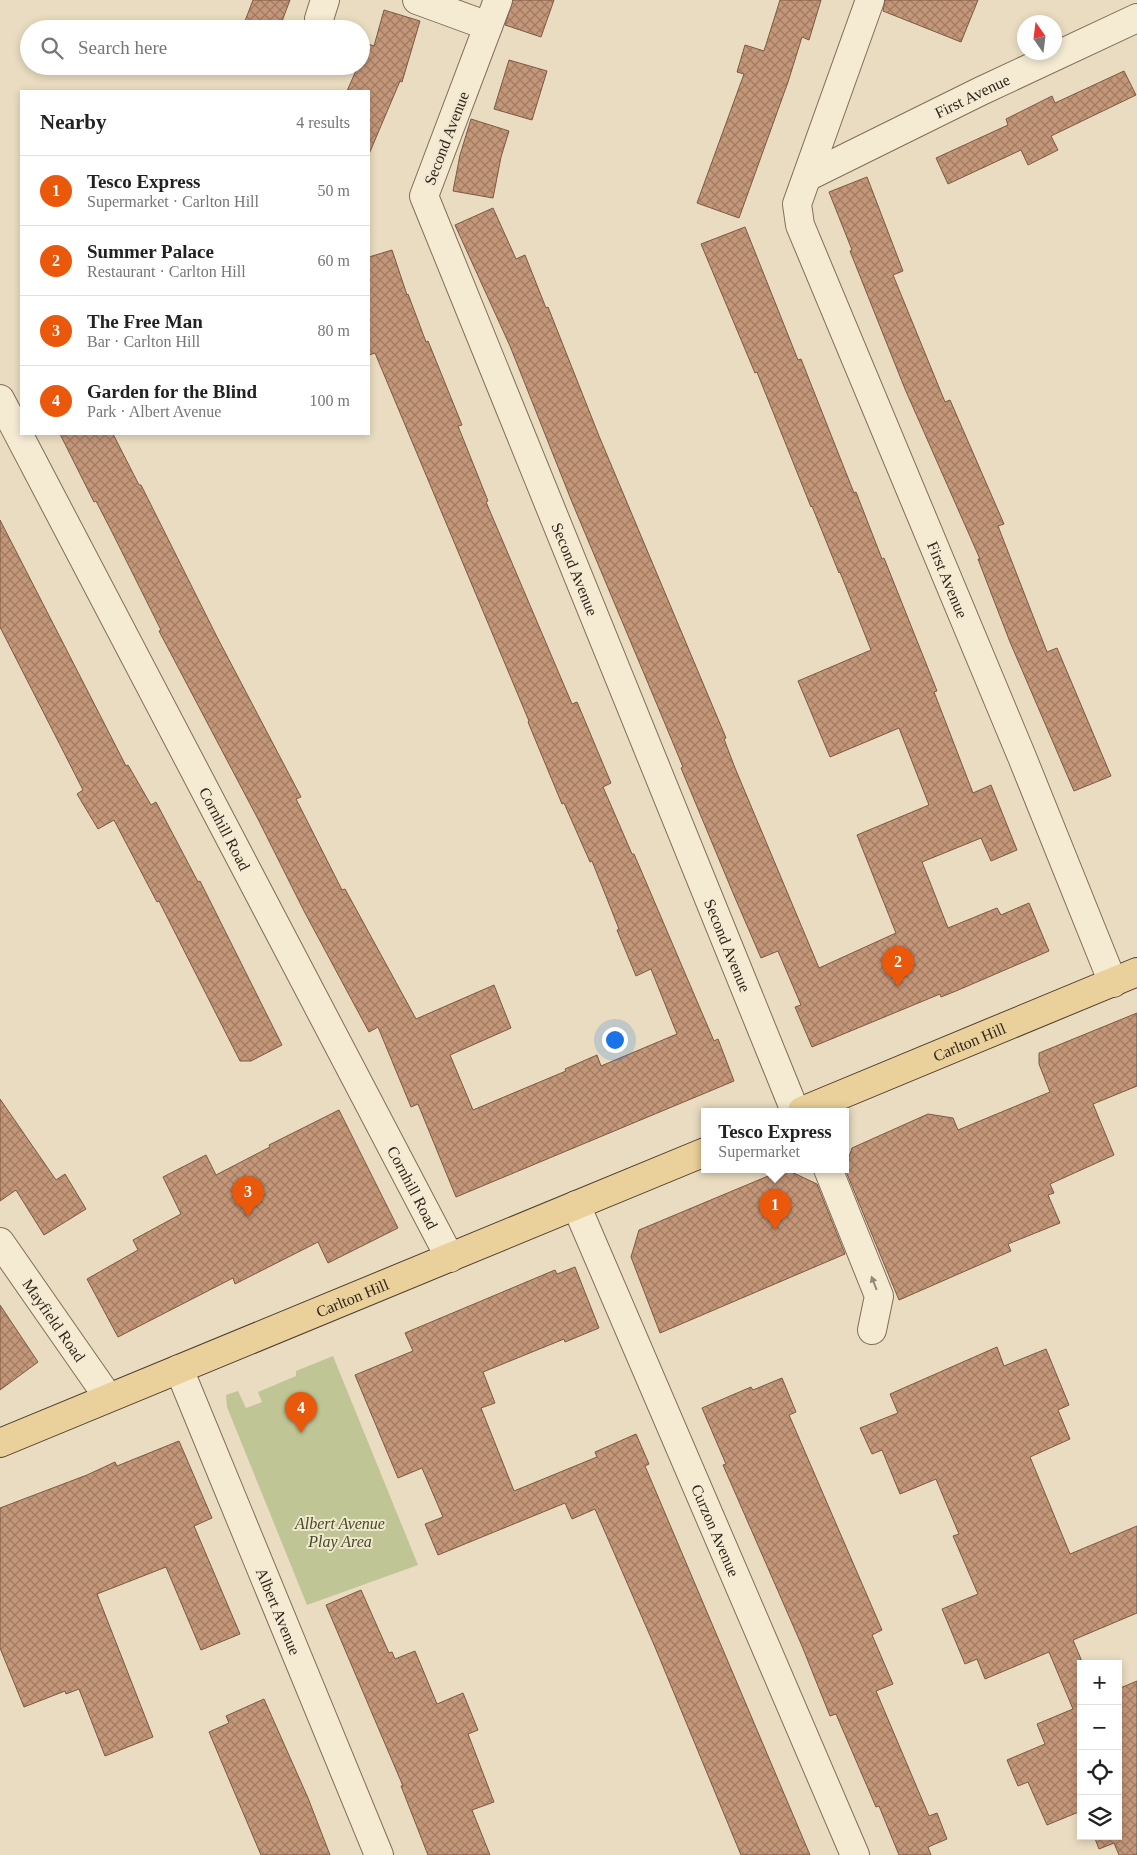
<!DOCTYPE html>
<html lang="en">
<head>
<meta charset="utf-8">
<style>
	:root { --surface:#fff; --page:#f6f6f6; --text:#222; --muted:#767676; --line:#e0e0e0; --accent:#ea580c }
	body { margin:0; font-family:Georgia,serif; background:var(--page); color:var(--text) }
	.controls { position:absolute; right:15px; bottom:15px; display:grid; overflow:hidden; border-radius:0px; box-shadow:0 2px 8px #0003 }
	.controls button { width:45px; height:45px; display:grid; place-items:center; padding:0; border:0; border-bottom:1px solid var(--line); background:var(--surface); color:var(--text); font:25px sans-serif }
	.compass { position:absolute; left:1017px; top:15px; width:45px; height:45px; border-radius:50%; background:var(--surface); box-shadow:0 2px 8px #0003; rotate:346deg }
	.you { position:absolute; left:614px; top:1039px; width:18px; height:18px; margin:-12px; border:4px solid #fff; border-radius:50%; background:#1a73e8; box-shadow:0 0 0 8px #1a73e833 }
	.badge { display:grid; place-items:center; width:32px; height:32px; border-radius:50%; background:var(--accent); color:#fff; font-size:16px; font-weight:700 }
	.pin { position:absolute; translate:-50% -41px; filter:drop-shadow(0 1px 2px #0008) }
	.pin::after { content:''; position:absolute; top:26px; width:18px; height:15px; background:inherit; clip-path:polygon(0 0,100% 0,50% 100%) }
	.popup { position:absolute; left:701px; top:1108px; width:148px; height:65px; box-sizing:border-box; display:grid; place-content:center; border-radius:0px; background:var(--surface); filter:drop-shadow(0 1px 4px #0005); font-size:16px; white-space:nowrap; color:var(--muted) }
	.popup b { font-size:19px; color:var(--text) }
	.popup::after { content:''; position:absolute; left:50%; top:100%; margin-left:-10px; border:10px solid transparent; border-top-color:var(--surface) }
	.list { margin:0; padding:0; list-style:none }
	h2 { display:flex; justify-content:space-between; align-items:center; height:65px; margin:0; padding:0 20px; font-size:21px }
	h2 small { font-size:16px; font-weight:400; color:var(--muted) }
	.list li { display:grid; grid-template-columns:32px 1fr auto; gap:15px; align-items:center; box-sizing:border-box; height:70px; padding:0 20px; border-top:1px solid var(--line) }
	.list b { display:block; font-size:19px; white-space:nowrap }
	.list p { margin:0; font-size:16px; white-space:nowrap; color:var(--muted) }
	.list em { font-size:16px; font-style:normal; color:var(--muted) }
	.icon { flex:none; width:28px; height:28px; fill:none; stroke:currentColor; stroke-width:2; stroke-linecap:round; stroke-linejoin:round }
	.map { position:relative; flex:none; width:1137px; height:1855px; overflow:hidden }
	.search { position:absolute; background:var(--surface); box-shadow:0 2px 8px #0003; left:20px; top:20px; width:350px; height:55px; display:flex; align-items:center; gap:12px; box-sizing:border-box; padding:0 18px; border-radius:28px; color:var(--muted); font-size:19px }
	.panel { position:absolute; background:var(--surface); box-shadow:0 2px 8px #0003; left:20px; top:90px; width:350px; height:345px; border-radius:0px }
	.map>svg:first-child { display:block }
	.green { fill:#c0c595 }
	.building { fill:url(#building-cross-hatch); stroke:#7d5942 }
	.lines { fill:none; stroke-linecap:round; stroke-linejoin:round }
	.minor-casing { stroke:#806e5a; stroke-width:30 }
	.major-casing { stroke:#4e3c2e; stroke-width:30 }
	.minor { stroke:#f5ead2; stroke-width:28 }
	.major { stroke:#ead09a; stroke-width:28 }
	.oneway { fill:#938878 }
	.labels { text-anchor:middle; stroke-width:4; stroke-linejoin:round; paint-order:stroke }
	.street-label { font-size:16px; fill:#31261d; stroke:#f1e7cf }
	.park-label { font-size:16px; font-style:italic; fill:#424c25; stroke:#f1e7cf }
</style>
</head>
<body>
<div class="map">
<svg width="1137" height="1855" viewBox="0 0 1137 1855">
	<defs>
		<pattern id="building-cross-hatch" width="8" height="8" patternUnits="userSpaceOnUse" patternTransform="scale(1.25)"><rect width="8" height="8" fill="#c49779"/><path d="M0 0l8 8M0 8l8-8" fill="none" stroke="#a07b63"/></pattern>
	</defs>
	<rect width="100%" height="100%" fill="#e9dcc0"/>
	<path class="green" d="M 333,1356 L 418,1565 L 307,1605 L 227,1407 L 226,1395 L 238,1391 L 246,1408 L 262,1402 L 258,1392 L 296,1376 L 296,1371 Z"/>
	<path class="building" d="M 253,0 L 290,0 L 279,29 L 242,29 Z
		M 513,0 L 554,0 L 541,37 L 505,25 Z
		M 780,0 L 821,0 L 809,40 L 802,37 L 788,82 L 739,218 L 697,203 L 744,74 L 737,72 L 745,45 L 764,51 Z
		M 885,0 L 978,0 L 961,42 L 883,11 Z
		M 384,10 L 420,21 L 402,82 L 400,81 L 369,154 L 369,91 L 347,91 L 358,66 L 361,66 L 361,59 L 368,44 L 374,46 Z
		M 509,60 L 547,71 L 532,120 L 494,109 Z
		M 1124,71 L 1136,95 L 1051,136 L 1058,150 L 1028,165 L 1021,150 L 948,184 L 936,158 L 1008,125 L 1006,119 L 1052,96 L 1055,103 Z
		M 471,119 L 509,131 L 501,157 L 493,198 L 453,191 L 460,155 Z
		M 867,177 L 903,271 L 893,275 L 945,402 L 950,400 L 1004,524 L 998,526 L 1047,652 L 1057,648 L 1111,776 L 1074,791 L 1010,642 L 978,559 L 980,559 L 905,389 L 850,251 L 852,250 L 829,192 Z
		M 493,208 L 516,259 L 525,255 L 546,308 L 548,307 L 599,436 L 726,738 L 724,739 L 735,768 L 819,968 L 896,933 L 857,835 L 929,805 L 899,728 L 830,757 L 798,681 L 871,650 L 840,572 L 839,573 L 812,506 L 811,507 L 757,372 L 755,373 L 701,244 L 745,227 L 798,360 L 801,359 L 854,493 L 856,492 L 882,559 L 884,558 L 937,691 L 934,692 L 973,793 L 991,785 L 1017,850 L 991,861 L 981,838 L 922,862 L 948,928 L 997,908 L 1001,915 L 1029,903 L 1049,951 L 956,991 L 941,997 L 940,994 L 812,1047 L 795,1007 L 801,1005 L 778,951 L 761,958 L 733,893 L 681,768 L 683,767 L 661,714 L 572,502 L 510,346 L 455,225 Z
		M 392,250 L 407,295 L 408,294 L 426,342 L 428,341 L 462,425 L 458,426 L 488,501 L 486,502 L 572,704 L 577,702 L 611,783 L 603,787 L 632,854 L 634,854 L 714,1041 L 718,1039 L 734,1081 L 456,1197 L 418,1104 L 411,1107 L 378,1027 L 369,1032 L 304,911 L 258,819 L 159,631 L 161,630 L 112,532 L 96,501 L 94,502 L 60,434 L 113,434 L 139,485 L 141,485 L 217,637 L 301,797 L 296,799 L 342,890 L 345,889 L 416,1019 L 494,985 L 511,1028 L 450,1055 L 473,1110 L 566,1071 L 565,1069 L 597,1055 L 601,1066 L 677,1034 L 651,969 L 636,976 L 617,930 L 619,929 L 592,861 L 590,862 L 564,803 L 562,804 L 528,722 L 529,721 L 375,353 L 369,355 L 369,257 Z
		M 0,520 L 126,766 L 128,765 L 151,805 L 156,802 L 198,882 L 200,881 L 282,1045 L 251,1061 L 240,1061 L 159,901 L 157,902 L 114,820 L 98,829 L 77,794 L 83,790 L 0,627 Z
		M 1137,1013 L 1137,1086 L 1093,1104 L 1114,1155 L 1050,1184 L 1054,1193 L 1048,1195 L 1060,1223 L 1008,1244 L 1011,1251 L 899,1300 L 845,1169 L 852,1148 L 928,1114 L 953,1118 L 958,1130 L 1050,1092 L 1039,1064 L 1039,1053 Z
		M 0,1099 L 56,1180 L 65,1174 L 86,1209 L 44,1235 L 16,1190 L 0,1201 Z
		M 339,1110 L 398,1228 L 328,1263 L 318,1242 L 235,1284 L 233,1278 L 118,1337 L 87,1279 L 138,1250 L 133,1240 L 181,1214 L 163,1177 L 206,1155 L 216,1175 L 270,1147 L 269,1145 Z
		M 785,1169 L 817,1184 L 845,1254 L 660,1333 L 631,1257 L 639,1230 Z
		M 575,1267 L 599,1328 L 565,1342 L 564,1339 L 483,1372 L 495,1403 L 481,1408 L 514,1491 L 597,1457 L 595,1452 L 636,1434 L 649,1464 L 645,1466 L 810,1855 L 741,1855 L 655,1647 L 595,1509 L 572,1519 L 565,1503 L 438,1555 L 425,1524 L 443,1517 L 422,1468 L 398,1478 L 355,1375 L 413,1351 L 405,1333 L 555,1270 L 557,1274 Z
		M 0,1305 L 38,1362 L 0,1390 Z
		M 997,1347 L 1004,1366 L 1046,1349 L 1069,1405 L 1058,1410 L 1070,1439 L 1030,1457 L 1070,1554 L 1137,1526 L 1137,1613 L 1073,1640 L 1083,1664 L 1081,1664 L 1081,1811 L 1047,1825 L 1028,1782 L 1018,1786 L 1007,1760 L 1045,1744 L 1037,1724 L 1073,1709 L 1049,1652 L 985,1679 L 977,1659 L 965,1664 L 942,1609 L 978,1594 L 953,1536 L 959,1534 L 936,1479 L 900,1494 L 882,1450 L 872,1454 L 860,1428 L 898,1413 L 890,1394 Z
		M 782,1378 L 796,1412 L 789,1415 L 882,1630 L 872,1635 L 893,1684 L 876,1691 L 929,1816 L 937,1813 L 947,1839 L 928,1847 L 931,1855 L 899,1855 L 879,1806 L 876,1807 L 836,1714 L 830,1716 L 802,1646 L 723,1465 L 726,1464 L 702,1408 L 751,1387 L 753,1390 Z
		M 179,1441 L 212,1518 L 194,1526 L 240,1634 L 201,1650 L 166,1567 L 97,1594 L 153,1737 L 105,1756 L 79,1689 L 66,1694 L 65,1691 L 24,1707 L 0,1648 L 0,1508 L 87,1475 L 115,1462 L 117,1466 Z
		M 361,1590 L 389,1653 L 392,1652 L 395,1659 L 415,1651 L 437,1704 L 463,1693 L 478,1730 L 468,1734 L 494,1802 L 472,1810 L 490,1855 L 428,1855 L 401,1786 L 403,1786 L 326,1605 Z
		M 1137,1681 L 1137,1855 L 1119,1855 L 1114,1843 L 1099,1849 L 1094,1836 L 1118,1836 L 1118,1689 Z
		M 264,1699 L 308,1798 L 330,1855 L 261,1855 L 209,1732 L 229,1723 L 226,1716 Z"/>
	<g class="lines">
		<defs>
			<g id="minor">
				<path d="M 417,0 L 488,26"/>
				<path id="s1" d="M 498,0 L 424,196 L 795,1111"/>
				<path id="s2" d="M 870,0 L 797,204 L 800,225 L 1022,757 L 1113,983"/>
				<path d="M 319,19 L 325,0"/>
				<path id="s3" d="M 807,177 L 981,91 L 1137,18"/>
				<path id="s4" d="M 0,399 L 450,1258"/>
				<path d="M 828,1169 L 879,1296 L 872,1330"/>
				<path id="s5" d="M 576,1205 L 855,1855"/>
				<path id="s6" d="M 0,1242 L 108,1397"/>
				<path id="s7" d="M 179,1369 L 379,1855"/>
			</g>
			<g id="major">
				<path id="s8" d="M 802,1111 L 1137,972"/>
				<path id="s9" d="M 0,1443 L 705,1152"/>
			</g>
		</defs>
		<use href="#minor" class="minor-casing"/>
		<use href="#major" class="major-casing"/>
		<use href="#minor" class="minor"/>
		<use href="#major" class="major"/>
	</g>
	<defs><path id="oneway-solid" d="M-6-.8H1V-3.2L6.5 0L1 3.2V.8H-6Z" transform="scale(1.25)"/></defs>
	<use class="oneway" href="#oneway-solid" transform="translate(874 1283) rotate(-111)"/>
	<g class="labels">
		<g class="street-label">
			<text dy="6" stroke="none"><textPath href="#s3" startOffset="184">First Avenue</textPath></text>
			<text transform="translate(446 138) rotate(-69)" y="6">Second Avenue</text>
			<text dy="6" stroke="none"><textPath href="#s1" startOffset="612">Second Avenue</textPath></text>
			<text dy="6" stroke="none"><textPath href="#s2" startOffset="622">First Avenue</textPath></text>
			<text dy="6" stroke="none"><textPath href="#s4" startOffset="485">Cornhill Road</textPath></text>
			<text dy="6" stroke="none"><textPath href="#s1" startOffset="1018">Second Avenue</textPath></text>
			<text dy="6" stroke="none"><textPath href="#s8" startOffset="181">Carlton Hill</textPath></text>
			<text dy="6" stroke="none"><textPath href="#s4" startOffset="890">Cornhill Road</textPath></text>
			<text dy="6" stroke="none"><textPath href="#s9" startOffset="381">Carlton Hill</textPath></text>
			<text dy="6" stroke="none"><textPath href="#s6" startOffset="95">Mayfield Road</textPath></text>
			<text dy="6" stroke="none"><textPath href="#s5" startOffset="354">Curzon Avenue</textPath></text>
			<text dy="6" stroke="none"><textPath href="#s7" startOffset="262">Albert Avenue</textPath></text>
		</g>
		<g class="park-label">
			<text x="340" y="1529">Albert Avenue<tspan x="340" dy="18">Play Area</tspan></text>
		</g>
	</g>
</svg>
<div class="controls">
<button>+</button>
<button>−</button>
<button><svg class="icon" aria-label="locate" viewBox="0 0 24 24"><circle cx="12" cy="12" r="6"/><path d="M12 2v4M12 18v4M2 12h4M18 12h4"/></svg></button>
<button><svg class="icon" aria-label="layers" viewBox="0 0 24 24"><path d="M12 4l9 5-9 5-9-5zM3 14l9 5 9-5"/></svg></button>
</div>
<svg class="compass" viewBox="-18 -18 36 36"><path d="M0-13l5 13h-10z" fill="#e53935"/><path d="M0 13l5-13h-10z" fill="#767676"/></svg>
<div class="you"></div>
<div class="pin badge" style="left:775px;top:1230px">1</div>
<div class="popup"><b>Tesco Express</b>Supermarket</div>
<div class="pin badge" style="left:898px;top:987px">2</div>
<div class="pin badge" style="left:248px;top:1217px">3</div>
<div class="pin badge" style="left:301px;top:1433px">4</div>
<div class="search"><svg class="icon" aria-label="search" viewBox="0 0 24 24"><circle cx="10" cy="10" r="6"/><path d="M15 15l6 6"/></svg>Search here</div>
<section class="panel">
<h2>Nearby<small>4 results</small></h2>
<ul class="list">
<li><span class="badge">1</span><div><b>Tesco Express</b><p>Supermarket · Carlton Hill</p></div><em>50 m</em></li>
<li><span class="badge">2</span><div><b>Summer Palace</b><p>Restaurant · Carlton Hill</p></div><em>60 m</em></li>
<li><span class="badge">3</span><div><b>The Free Man</b><p>Bar · Carlton Hill</p></div><em>80 m</em></li>
<li><span class="badge">4</span><div><b>Garden for the Blind</b><p>Park · Albert Avenue</p></div><em>100 m</em></li>
</ul>
</section>
</div>
</body>
</html>
